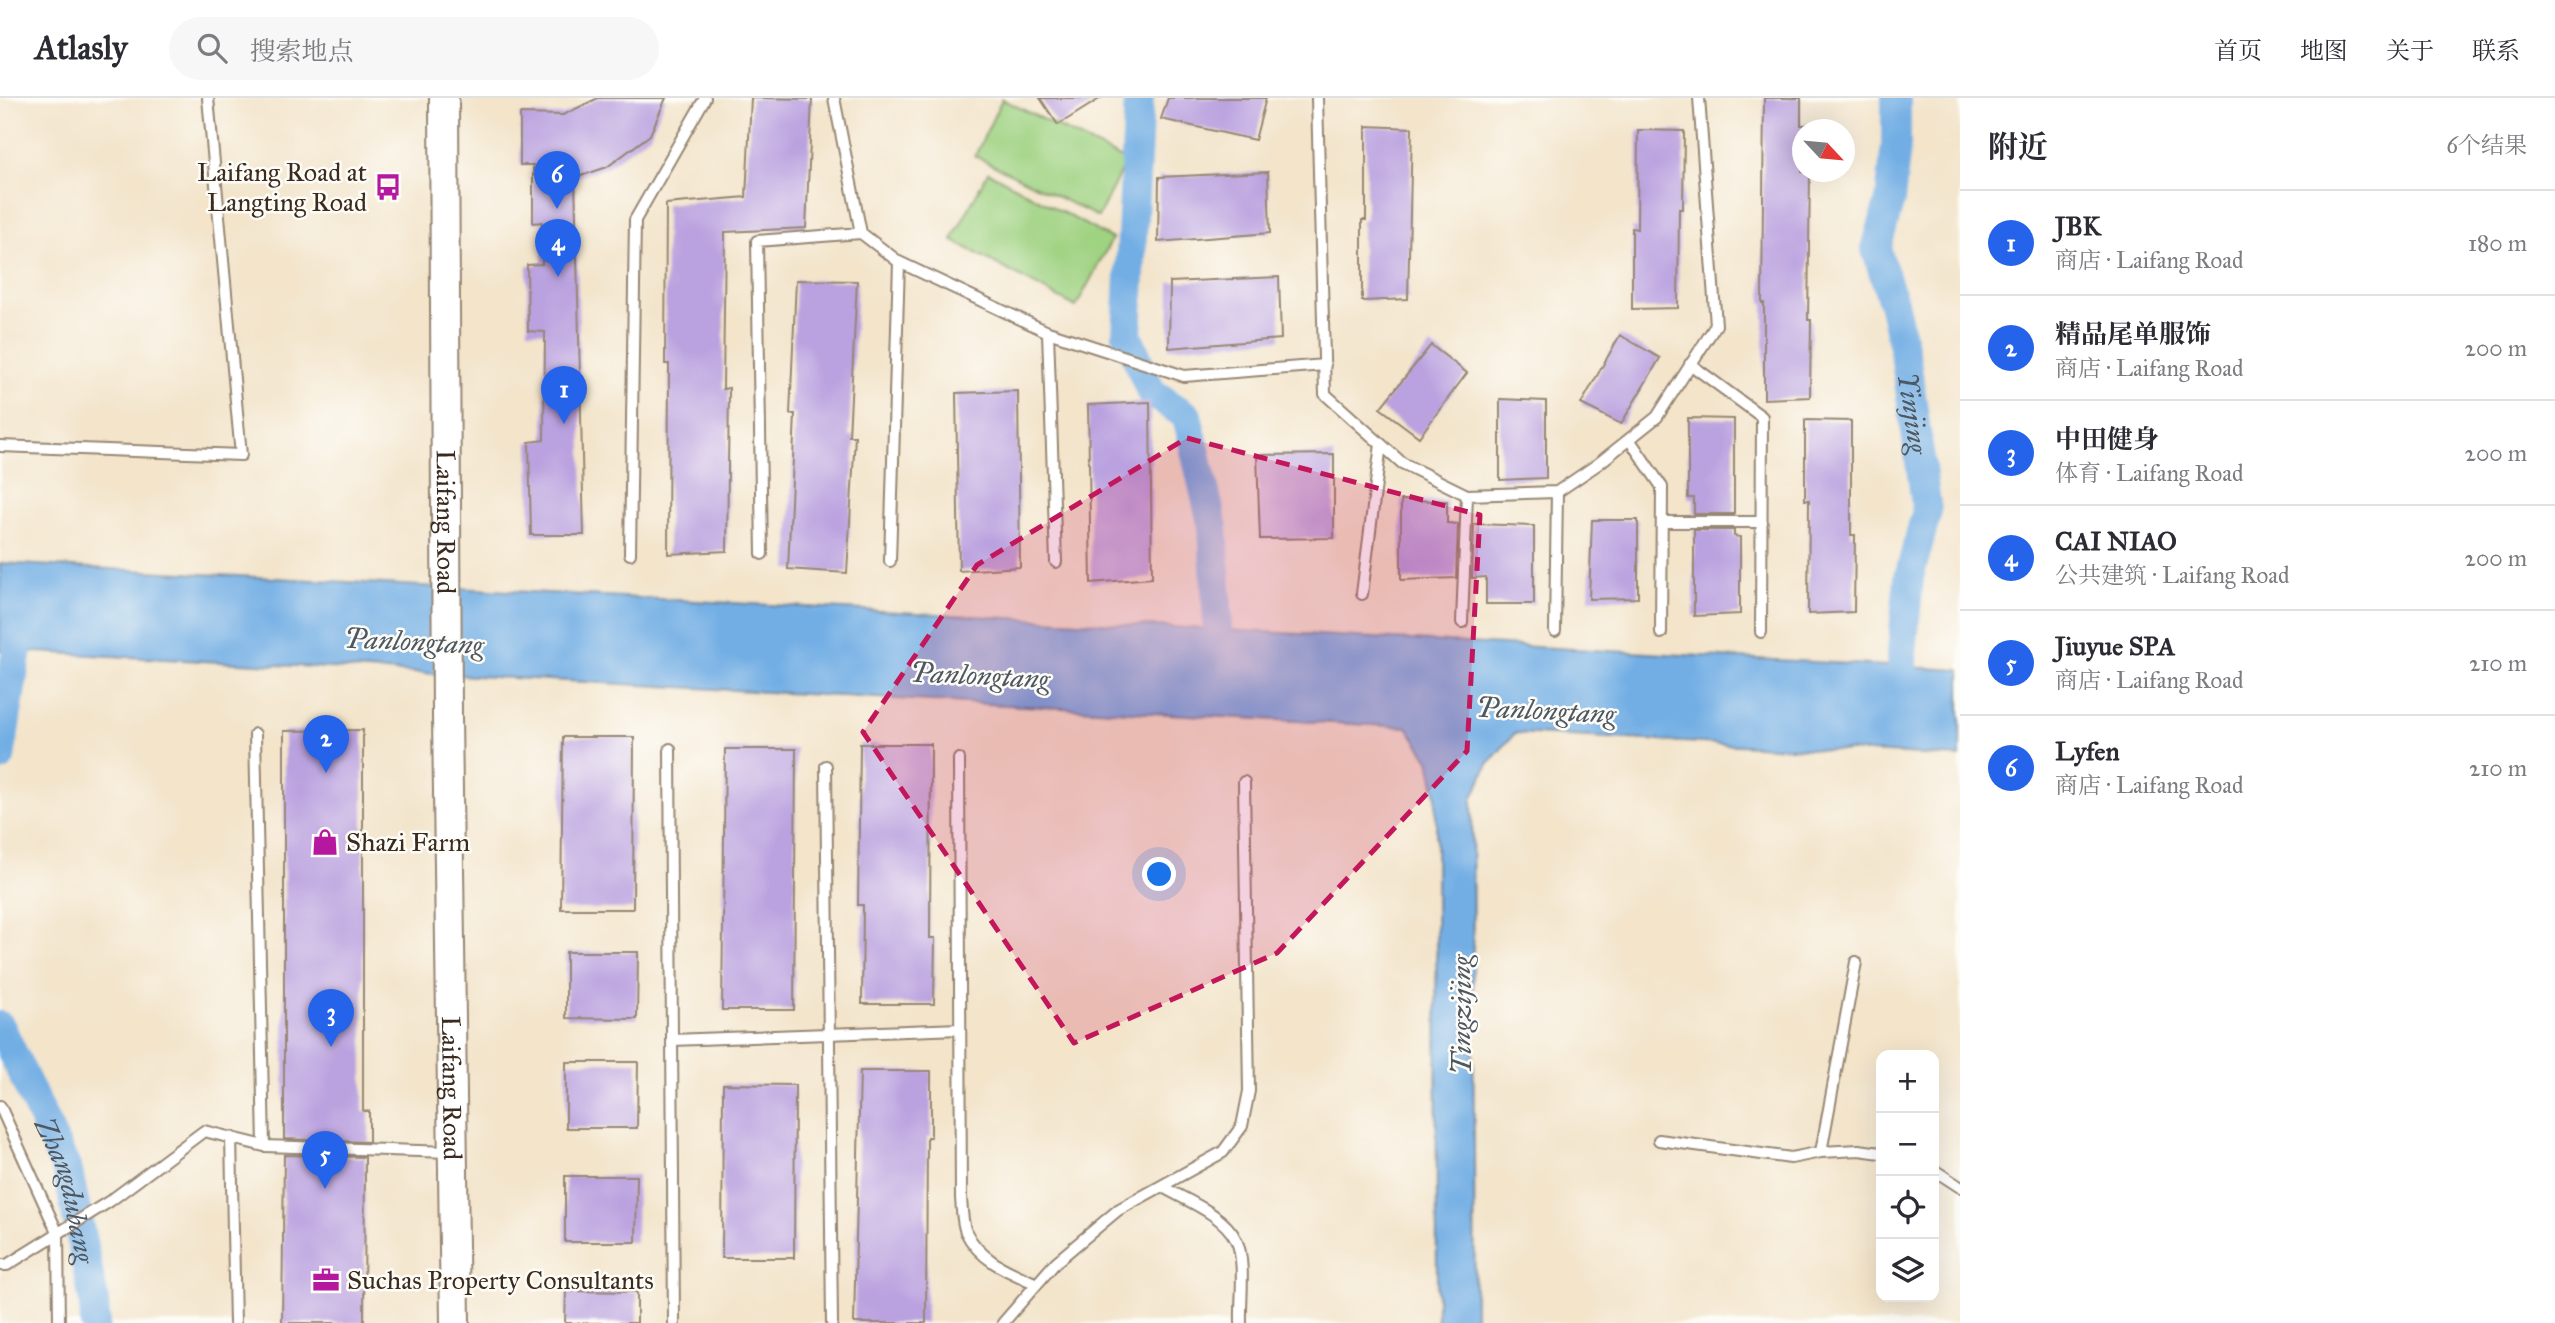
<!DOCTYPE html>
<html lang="zh">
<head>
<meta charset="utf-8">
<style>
	:root { --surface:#fff; --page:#f7f7f7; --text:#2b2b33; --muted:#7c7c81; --line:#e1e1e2; --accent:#2563eb }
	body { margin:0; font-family:"IM FELL Great Primer","Noto Serif SC",serif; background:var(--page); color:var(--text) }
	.controls { position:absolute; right:21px; bottom:21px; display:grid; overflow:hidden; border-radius:14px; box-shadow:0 7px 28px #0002 }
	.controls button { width:63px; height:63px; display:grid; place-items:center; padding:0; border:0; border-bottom:2px solid var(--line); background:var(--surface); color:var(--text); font:35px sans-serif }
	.compass { position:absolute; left:1792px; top:21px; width:63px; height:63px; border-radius:50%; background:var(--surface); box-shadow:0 7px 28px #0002; rotate:116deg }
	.you { position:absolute; left:1160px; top:777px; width:24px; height:24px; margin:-18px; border:5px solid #fff; border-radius:50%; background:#1a73e8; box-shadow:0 0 0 10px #1a73e833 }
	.badge { display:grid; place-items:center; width:46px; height:46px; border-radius:50%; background:var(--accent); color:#fff; font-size:23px; font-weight:700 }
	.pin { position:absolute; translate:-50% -58px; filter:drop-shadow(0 2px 4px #0008) }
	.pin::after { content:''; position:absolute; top:37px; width:24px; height:21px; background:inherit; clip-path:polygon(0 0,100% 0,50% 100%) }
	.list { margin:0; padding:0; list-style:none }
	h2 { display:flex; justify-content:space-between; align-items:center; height:91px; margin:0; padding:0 28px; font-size:30px }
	h2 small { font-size:23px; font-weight:400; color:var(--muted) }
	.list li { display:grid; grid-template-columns:46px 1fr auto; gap:21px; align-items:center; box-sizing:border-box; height:105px; padding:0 28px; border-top:2px solid var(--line) }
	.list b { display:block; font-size:26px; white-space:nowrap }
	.list p { margin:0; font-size:23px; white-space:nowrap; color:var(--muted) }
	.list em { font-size:23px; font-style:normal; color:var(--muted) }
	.icon { flex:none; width:38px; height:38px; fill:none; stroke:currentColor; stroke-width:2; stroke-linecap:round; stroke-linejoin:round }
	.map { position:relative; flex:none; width:1960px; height:1225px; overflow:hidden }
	header { display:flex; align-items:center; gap:42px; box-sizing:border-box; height:98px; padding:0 35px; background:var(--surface); border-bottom:2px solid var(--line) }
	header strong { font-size:33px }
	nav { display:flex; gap:38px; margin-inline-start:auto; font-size:24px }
	.search { width:490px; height:63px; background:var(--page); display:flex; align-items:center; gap:18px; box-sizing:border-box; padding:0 24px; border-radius:38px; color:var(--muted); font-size:26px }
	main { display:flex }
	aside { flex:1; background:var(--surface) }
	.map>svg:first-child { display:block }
	.green { fill:#9fd281; stroke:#6d7e50; stroke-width:2 }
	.water { fill:#72aee4; stroke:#566c81; stroke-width:2 }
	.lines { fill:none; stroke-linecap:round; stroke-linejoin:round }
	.canal { stroke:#72aee4; stroke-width:30 }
	.building { fill:#baa1df }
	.service-casing { stroke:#978774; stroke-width:14 }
	.tertiary-casing { stroke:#978774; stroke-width:32 }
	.service { stroke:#fff; stroke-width:10 }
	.tertiary { stroke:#fff; stroke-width:28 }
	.marked { fill:#c2185b; fill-opacity:0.2; stroke:#c2185b; stroke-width:5; stroke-dasharray:14 9; stroke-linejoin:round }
	.labels { text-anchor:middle; stroke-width:5; stroke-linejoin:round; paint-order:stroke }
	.poi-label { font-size:26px; fill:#3b2a1e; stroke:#fdfcf7; text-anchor:start }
	.street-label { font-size:26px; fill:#3b2a1e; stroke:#fdfcf7 }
	.water-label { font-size:28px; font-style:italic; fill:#4e5863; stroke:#fdfcf7 }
</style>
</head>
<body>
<header>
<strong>Atlasly</strong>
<div class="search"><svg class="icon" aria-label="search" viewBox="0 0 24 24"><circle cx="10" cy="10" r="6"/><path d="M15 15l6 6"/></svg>搜索地点</div>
<nav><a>首页</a><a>地图</a><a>关于</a><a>联系</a></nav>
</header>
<main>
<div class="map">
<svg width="1960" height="1225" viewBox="0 0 1960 1225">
	<rect width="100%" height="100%" fill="#fdfcf7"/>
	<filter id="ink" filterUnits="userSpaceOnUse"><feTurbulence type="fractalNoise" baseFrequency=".0143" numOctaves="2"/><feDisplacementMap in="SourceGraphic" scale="14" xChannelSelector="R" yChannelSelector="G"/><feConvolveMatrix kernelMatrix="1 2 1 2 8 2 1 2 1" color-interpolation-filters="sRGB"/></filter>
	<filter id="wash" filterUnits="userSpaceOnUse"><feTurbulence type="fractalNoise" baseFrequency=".00686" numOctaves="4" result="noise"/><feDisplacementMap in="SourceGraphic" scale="28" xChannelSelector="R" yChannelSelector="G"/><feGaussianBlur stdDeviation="1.57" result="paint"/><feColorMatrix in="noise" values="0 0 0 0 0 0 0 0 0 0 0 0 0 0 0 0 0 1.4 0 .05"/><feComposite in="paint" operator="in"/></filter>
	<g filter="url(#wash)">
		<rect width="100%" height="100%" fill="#f3e4ca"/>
		<path class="green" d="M 1002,1 L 1126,63 L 1098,119 L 975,58 Z
			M 988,74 L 1112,141 L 1076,209 L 952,142 Z"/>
		<path class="water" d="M 0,465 L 1960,572 L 1960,659 L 1515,635 L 1488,666 L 1472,701 L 1475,1225 L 1437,1225 L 1436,697 L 1429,662 L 1407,629 L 0,552 Z"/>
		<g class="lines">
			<g class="canal">
				<path d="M 1139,0 L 1127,236 L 1151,294 L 1187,318 L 1213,429 L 1220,572"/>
				<path id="s1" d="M 1896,0 L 1896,48 L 1890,102 L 1876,151 L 1893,204 L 1906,262 L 1927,413 L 1909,479 L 1902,555 L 1903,609"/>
				<path d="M 0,659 L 22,520"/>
				<path id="s2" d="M 0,928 L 68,1074 L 94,1203 L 95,1225"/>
			</g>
		</g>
		<g id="blocks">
			<path class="building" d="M 598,0 L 666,0 L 650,37 L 607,69 L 575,80 L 584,437 L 531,437 L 529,344 L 544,342 L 545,234 L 528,233 L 527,167 L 542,166 L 542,124 L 533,125 L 533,67 L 520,67 L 520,16 L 563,17 Z
				M 751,0 L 812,1 L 806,130 L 725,134 L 723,291 L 729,290 L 727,453 L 668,456 L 669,266 L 665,266 L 666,106 L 746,99 Z
				M 1040,0 L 1101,0 L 1058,27 Z
				M 1168,0 L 1266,0 L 1255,42 L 1161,21 Z
				M 1764,0 L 1801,0 L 1801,27 L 1810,27 L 1810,32 L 1802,32 L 1802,74 L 1810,74 L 1808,222 L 1811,222 L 1810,299 L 1764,301 L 1764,205 L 1762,205 Z
				M 1366,28 L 1412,30 L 1408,201 L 1362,203 L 1362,122 L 1366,122 Z
				M 1638,32 L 1684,33 L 1683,111 L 1679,111 L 1678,210 L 1632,211 L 1632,130 L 1637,131 Z
				M 1268,74 L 1270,135 L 1158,144 L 1159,79 Z
				M 1279,179 L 1281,241 L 1169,250 L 1170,184 Z
				M 796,182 L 857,183 L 849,338 L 855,338 L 847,475 L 788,471 L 795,316 L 790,316 Z
				M 1620,237 L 1660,260 L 1621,326 L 1581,306 Z
				M 1431,247 L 1467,275 L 1419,339 L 1380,310 Z
				M 1018,293 L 1020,469 L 959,473 L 956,295 Z
				M 1500,301 L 1546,303 L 1546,380 L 1500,382 Z
				M 1150,304 L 1152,480 L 1091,485 L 1088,307 Z
				M 1688,320 L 1734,321 L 1734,416 L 1694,416 L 1694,400 L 1688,400 Z
				M 1805,322 L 1851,323 L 1851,437 L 1855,437 L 1854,514 L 1808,516 L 1809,402 L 1805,402 Z
				M 1334,356 L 1334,440 L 1260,441 L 1257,357 Z
				M 1401,402 L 1447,403 L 1447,425 L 1458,426 L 1456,480 L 1401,482 Z
				M 1592,422 L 1638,422 L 1638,500 L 1589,501 Z
				M 1474,426 L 1534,428 L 1534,506 L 1486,506 L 1486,479 L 1472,480 Z
				M 1694,432 L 1734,432 L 1734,438 L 1740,439 L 1740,516 L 1694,518 Z
				M 363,632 L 363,1013 L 369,1013 L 369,1044 L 284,1041 L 284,633 Z
				M 563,639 L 634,639 L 633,811 L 561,811 Z
				M 860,646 L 931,646 L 930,840 L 935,840 L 934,906 L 862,906 L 863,807 L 858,807 Z
				M 725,651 L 796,651 L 794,912 L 722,912 Z
				M 566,854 L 638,854 L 637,921 L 566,920 Z
				M 566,964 L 638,964 L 637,1030 L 566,1030 Z
				M 860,973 L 931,973 L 931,1039 L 927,1039 L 926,1225 L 854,1225 Z
				M 723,986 L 795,987 L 794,1160 L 722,1160 Z
				M 284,1057 L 365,1059 L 364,1225 L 282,1225 Z
				M 565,1078 L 637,1078 L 636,1144 L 565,1144 Z
				M 566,1193 L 637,1194 L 637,1225 L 565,1225 Z"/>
		</g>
	</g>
	<g filter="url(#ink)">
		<use href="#blocks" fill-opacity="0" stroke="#978774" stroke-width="2"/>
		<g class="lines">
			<defs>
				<path id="service" d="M 834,0 L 861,135 L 899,164 L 1048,234 L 1184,278 L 1325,267
					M 1317,0 L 1325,296 L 1402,365 L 1467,397 L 1557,394 L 1598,366 L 1657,319 L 1716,227 L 1699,0
					M 1048,234 L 1056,464
					M 1690,266 L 1762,319 L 1761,534
					M 1629,341 L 1662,389 L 1661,535
					M 0,348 L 241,357 L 208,0
					M 1662,424 L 1762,424
					M 630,456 L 635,122 L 705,0
					M 762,456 L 757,143 L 861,135
					M 890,463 L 899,164
					M 1362,496 L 1381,346
					M 1462,524 L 1467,397
					M 1555,533 L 1557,394
					M 255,636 L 264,1048
					M 670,651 L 674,1225
					M 959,661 L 961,1100 C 962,1111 962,1125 966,1134 C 980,1163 1010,1174 1037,1186
					M 826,668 L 832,1225
					M 672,942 L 960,931
					M 0,1008 L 58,1136 L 59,1225
					M 231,1039 L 235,1225
					M 1659,1042 L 1791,1060 L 1821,1054 L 1859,1052 L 1881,1055
					M 1821,1054 L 1856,864
					M 1934,1072 L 1960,1089
					M 1161,1088 C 1185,1102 1224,1116 1236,1142 C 1246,1161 1240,1203 1241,1225
					M 0,1167 L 7,1167 L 110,1103 L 204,1033 L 264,1048 L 450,1054
					M 1003,1225 L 1056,1164 L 1118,1112 L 1223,1054 L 1242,1028 L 1249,993 L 1244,684"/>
				<g id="tertiary">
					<path id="s3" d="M 444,0 L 447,618 L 455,1225"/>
				</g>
			</defs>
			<use href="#service" class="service-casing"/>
			<use href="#tertiary" class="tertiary-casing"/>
			<use href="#service" class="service"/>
			<use href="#tertiary" class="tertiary"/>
		</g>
	</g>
	<path class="marked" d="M 1187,340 L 1480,417 L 1467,653 L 1277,855 L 1074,945 L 863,634 L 977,467 Z"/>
	<defs>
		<symbol id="bus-bare" viewBox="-9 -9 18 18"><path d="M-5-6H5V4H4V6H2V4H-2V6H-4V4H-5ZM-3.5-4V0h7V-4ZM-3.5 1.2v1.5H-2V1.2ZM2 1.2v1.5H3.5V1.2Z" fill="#b5179e" stroke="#fdfcf7" stroke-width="2.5" paint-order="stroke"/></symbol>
		<symbol id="shop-bare" viewBox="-9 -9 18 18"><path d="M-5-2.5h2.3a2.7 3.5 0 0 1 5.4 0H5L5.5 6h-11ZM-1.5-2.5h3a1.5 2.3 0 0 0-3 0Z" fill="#b5179e" stroke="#fdfcf7" stroke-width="2.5" paint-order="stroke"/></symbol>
		<symbol id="office-bare" viewBox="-9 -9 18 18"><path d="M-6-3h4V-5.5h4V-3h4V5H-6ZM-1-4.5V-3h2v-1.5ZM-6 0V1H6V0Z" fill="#b5179e" stroke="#fdfcf7" stroke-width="2.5" paint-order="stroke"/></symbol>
	</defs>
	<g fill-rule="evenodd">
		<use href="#bus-bare" x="369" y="70" width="38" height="38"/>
		<use href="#shop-bare" x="306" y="725" width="38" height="38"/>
		<use href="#office-bare" x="307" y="1163" width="38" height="38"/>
	</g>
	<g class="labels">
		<g class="poi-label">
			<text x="367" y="83" text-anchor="end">Laifang Road at<tspan x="367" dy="30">Langting Road</tspan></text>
			<text x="346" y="753">Shazi Farm</text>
			<text x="347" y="1191">Suchas Property Consultants</text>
		</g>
		<g class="street-label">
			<text dy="9" stroke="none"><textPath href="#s3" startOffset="424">Laifang Road</textPath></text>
			<text dy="9" stroke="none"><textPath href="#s3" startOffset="990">Laifang Road</textPath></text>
		</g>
		<g class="water-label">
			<text dy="10" stroke="none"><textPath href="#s1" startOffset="322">Yinjing</textPath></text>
			<text transform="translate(414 543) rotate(3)" y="10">Panlongtang</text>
			<text transform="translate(980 577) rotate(3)" y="10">Panlongtang</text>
			<text transform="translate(1546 612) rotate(3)" y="10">Panlongtang</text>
			<text transform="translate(1461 917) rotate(-90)" y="10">Tingzijing</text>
			<text dy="10" stroke="none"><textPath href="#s2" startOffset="178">Zhangdubang</textPath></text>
		</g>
	</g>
</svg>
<div class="controls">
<button>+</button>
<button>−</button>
<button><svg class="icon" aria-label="locate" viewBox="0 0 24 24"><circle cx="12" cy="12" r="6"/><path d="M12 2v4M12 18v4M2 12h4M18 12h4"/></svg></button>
<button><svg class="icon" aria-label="layers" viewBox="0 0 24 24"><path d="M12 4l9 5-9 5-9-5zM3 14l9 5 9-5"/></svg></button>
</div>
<svg class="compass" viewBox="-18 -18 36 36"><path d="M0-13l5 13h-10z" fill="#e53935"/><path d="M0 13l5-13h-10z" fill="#7c7c81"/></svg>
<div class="you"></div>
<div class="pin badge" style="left:564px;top:326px">1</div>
<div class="pin badge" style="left:326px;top:675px">2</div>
<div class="pin badge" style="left:331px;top:949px">3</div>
<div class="pin badge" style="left:558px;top:179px">4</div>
<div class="pin badge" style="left:325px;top:1091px">5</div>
<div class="pin badge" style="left:557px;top:111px">6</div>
</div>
<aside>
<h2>附近<small>6个结果</small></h2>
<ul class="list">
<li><span class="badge">1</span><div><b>JBK</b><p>商店 · Laifang Road</p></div><em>180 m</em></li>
<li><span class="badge">2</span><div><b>精品尾单服饰</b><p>商店 · Laifang Road</p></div><em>200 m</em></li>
<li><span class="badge">3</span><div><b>中田健身</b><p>体育 · Laifang Road</p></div><em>200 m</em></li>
<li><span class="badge">4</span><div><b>CAI NIAO</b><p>公共建筑 · Laifang Road</p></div><em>200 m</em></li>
<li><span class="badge">5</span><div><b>Jiuyue SPA</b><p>商店 · Laifang Road</p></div><em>210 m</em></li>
<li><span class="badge">6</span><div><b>Lyfen</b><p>商店 · Laifang Road</p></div><em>210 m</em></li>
</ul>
</aside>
</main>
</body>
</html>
